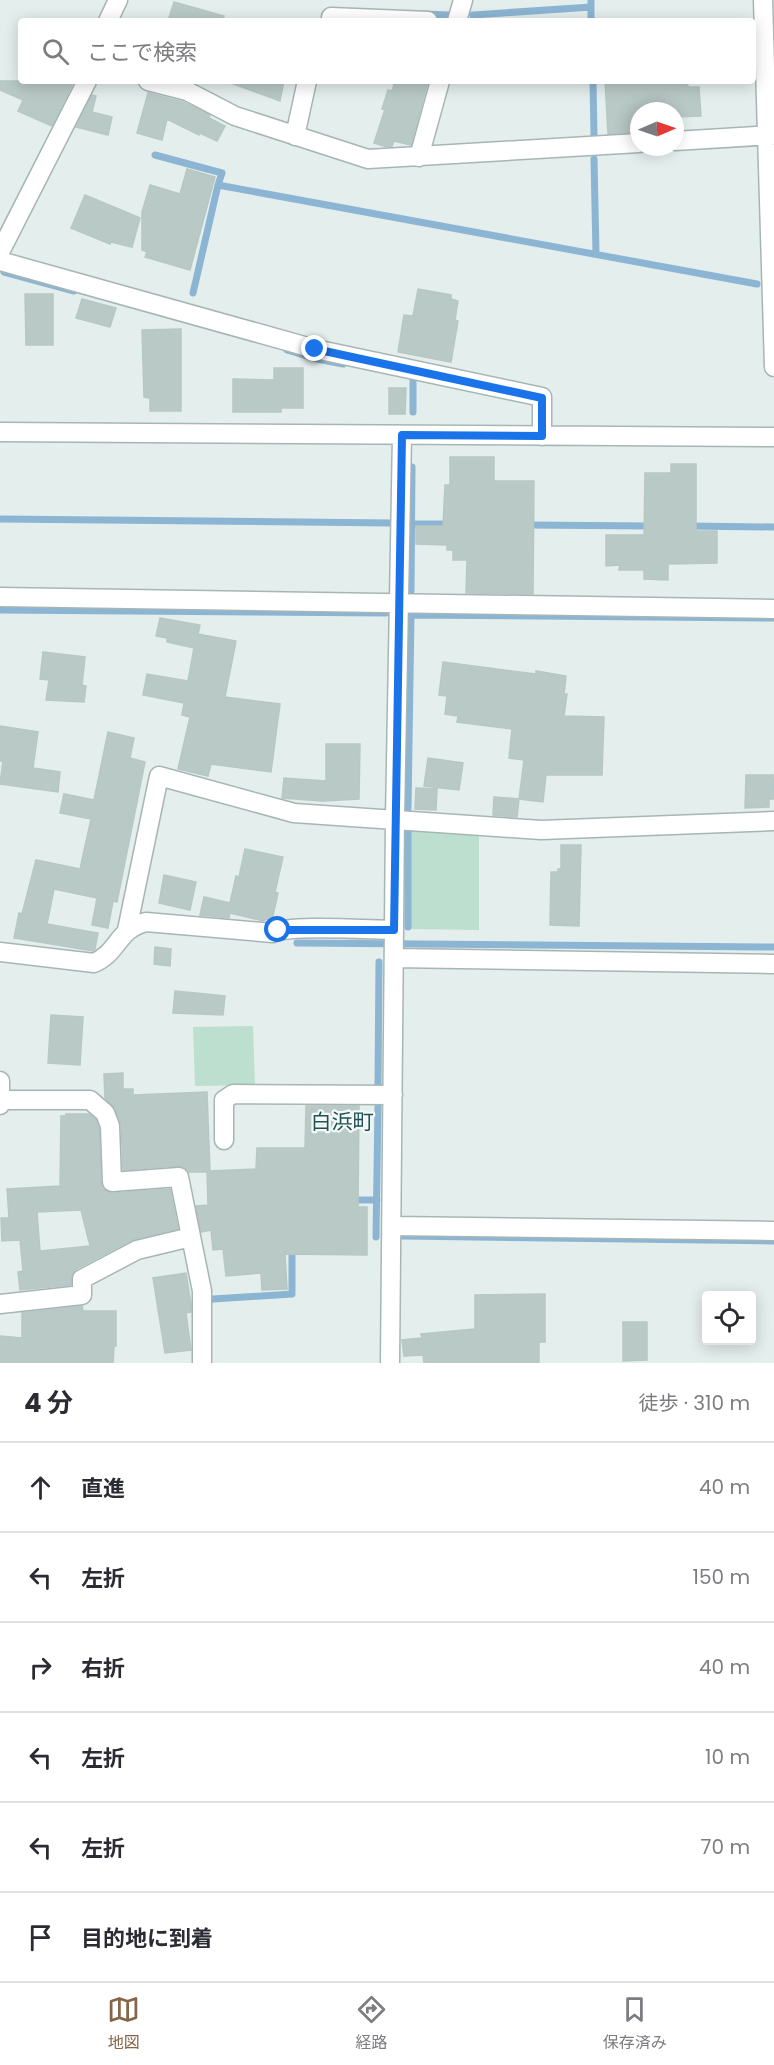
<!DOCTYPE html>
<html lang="ja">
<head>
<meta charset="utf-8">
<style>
	:root { --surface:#fff; --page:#f2f2f3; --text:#2b2b33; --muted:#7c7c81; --line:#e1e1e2; --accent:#856546 }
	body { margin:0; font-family:Poppins,"Noto Sans JP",sans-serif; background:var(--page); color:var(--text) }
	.controls { position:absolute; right:18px; bottom:18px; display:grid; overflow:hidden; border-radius:6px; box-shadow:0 3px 15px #0003 }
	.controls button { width:54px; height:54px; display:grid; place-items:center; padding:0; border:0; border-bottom:2px solid var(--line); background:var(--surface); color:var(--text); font:30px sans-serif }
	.compass { position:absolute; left:630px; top:102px; width:54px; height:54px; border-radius:50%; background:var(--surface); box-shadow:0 3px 15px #0003; rotate:88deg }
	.stop { position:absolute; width:18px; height:18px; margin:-14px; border:4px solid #1a73e8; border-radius:50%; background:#fff }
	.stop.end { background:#1a73e8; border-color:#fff; box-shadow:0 2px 6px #0008 }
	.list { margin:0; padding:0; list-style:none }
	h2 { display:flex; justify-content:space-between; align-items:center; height:78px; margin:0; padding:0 24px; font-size:26px }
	h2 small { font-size:20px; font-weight:400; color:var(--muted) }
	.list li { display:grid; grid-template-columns:39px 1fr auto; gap:18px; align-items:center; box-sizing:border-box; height:90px; padding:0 24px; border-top:2px solid var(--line) }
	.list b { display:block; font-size:22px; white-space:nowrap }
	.list em { font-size:20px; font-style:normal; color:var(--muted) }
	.icon { flex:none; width:33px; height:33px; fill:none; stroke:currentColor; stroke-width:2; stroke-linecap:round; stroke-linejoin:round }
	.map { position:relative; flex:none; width:774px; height:1363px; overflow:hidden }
	.search { position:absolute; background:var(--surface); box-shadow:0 3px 15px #0003; left:18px; right:18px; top:18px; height:66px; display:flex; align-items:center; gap:15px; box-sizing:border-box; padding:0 21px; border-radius:6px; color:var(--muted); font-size:22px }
	.sheet { height:618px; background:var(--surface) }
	nav { display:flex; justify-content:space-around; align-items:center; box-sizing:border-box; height:84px; border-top:2px solid var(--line); background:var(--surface); font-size:16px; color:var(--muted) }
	nav a { display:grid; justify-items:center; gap:3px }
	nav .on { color:var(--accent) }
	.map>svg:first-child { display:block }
	.green { fill:#bddfcf }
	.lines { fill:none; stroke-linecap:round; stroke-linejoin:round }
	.stream { stroke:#8cb5d3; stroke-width:7 }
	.building { fill:#b9c9c6; stroke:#b6c8c5; stroke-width:1.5; fill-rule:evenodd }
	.minor-casing { stroke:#a6b6b5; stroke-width:21 }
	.minor { stroke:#fff; stroke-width:18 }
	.route { stroke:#1a73e8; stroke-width:8 }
	.labels { text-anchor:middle; stroke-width:4.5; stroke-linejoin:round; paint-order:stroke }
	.quarter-label { font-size:21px; fill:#1e5153; stroke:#f5faf9 }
</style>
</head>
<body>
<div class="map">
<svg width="774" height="1363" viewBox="0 0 774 1363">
	<rect width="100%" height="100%" fill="#e4eeec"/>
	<path class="green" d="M 411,825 L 479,830 L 479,930 L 411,929 Z
		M 253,1026 L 255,1085 L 195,1086 L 193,1027 Z"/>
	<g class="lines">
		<path class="stream" d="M 591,0 L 591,21
			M 424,14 L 449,15
			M 473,15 L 591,7
			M 593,81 L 594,135
			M 155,155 L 222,173 L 218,185
			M 594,159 L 596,254
			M 4,272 L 74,291
			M 193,293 L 218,185 L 757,284
			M 287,350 L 317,359 L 343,364
			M 407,374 L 413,375 L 413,412
			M 0,519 L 392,523
			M 411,524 L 450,524
			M 525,525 L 651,526
			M 687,526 L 774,527
			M 411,591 L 412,467
			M 0,610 L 386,613
			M 408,809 L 411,615 L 774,618
			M 408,927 L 408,829
			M 297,943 L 774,947
			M 378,1084 L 379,962
			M 350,1200 L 377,1200
			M 402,1236 L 774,1241
			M 376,1237 L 378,1107
			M 213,1299 L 292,1294 L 292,1247"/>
	</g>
	<path class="building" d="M 174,2 L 224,16 L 223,21 L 168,21 Z
		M 0,81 L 74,81 L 52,126 L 18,111 L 23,100 L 0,90 Z
		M 232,81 L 284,81 L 280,101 L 231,83 Z
		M 395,81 L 428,81 L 411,145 L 394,141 L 392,146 L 387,147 L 374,143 L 385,109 L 382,109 L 388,90 L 392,91 Z
		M 605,81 L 687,81 L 688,87 L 699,87 L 701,116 L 675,117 L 675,111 L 639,111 L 639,132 L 608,134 Z
		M 148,93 L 183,102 L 210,115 L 209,118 L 225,126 L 217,141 L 200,133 L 199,135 L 167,119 L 162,140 L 137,133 Z
		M 92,95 L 96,96 L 92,112 L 112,117 L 108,135 L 76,127 Z
		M 187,169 L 215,177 L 190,270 L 145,257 L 147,252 L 142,250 L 142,212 L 150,185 L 180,194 Z
		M 85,195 L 140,218 L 132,247 L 111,242 L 110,244 L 71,228 Z
		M 418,289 L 451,295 L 451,299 L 458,301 L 455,320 L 458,321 L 451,362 L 398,352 L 404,315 L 413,316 Z
		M 25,294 L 53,294 L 53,345 L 26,345 Z
		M 82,299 L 116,308 L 110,327 L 76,318 Z
		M 181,329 L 181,411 L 150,411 L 150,398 L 144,397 L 142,330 Z
		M 274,368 L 303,368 L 303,408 L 281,408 L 281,412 L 233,412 L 233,379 L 274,380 Z
		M 389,388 L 406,388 L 405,414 L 389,414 Z
		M 450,457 L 494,457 L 494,481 L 534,481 L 533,594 L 466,593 L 467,560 L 453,560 L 453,550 L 447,550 L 447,545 L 416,544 L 416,526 L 443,526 L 445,485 L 450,485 Z
		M 671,464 L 696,464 L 696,531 L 717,531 L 717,563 L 668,564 L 668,580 L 644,579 L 644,570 L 619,570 L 620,565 L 606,566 L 606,535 L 644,535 L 645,473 L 671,473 Z
		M 160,618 L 200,625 L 198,634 L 236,641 L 225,697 L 280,704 L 271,772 L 211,764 L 208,776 L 178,769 L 190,717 L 182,715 L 184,703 L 143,695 L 147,674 L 188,681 L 194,648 L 167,642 L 167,638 L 156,636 Z
		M 43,652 L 85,657 L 82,685 L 86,686 L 84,702 L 46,700 L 49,680 L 40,679 Z
		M 443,662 L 536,674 L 536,671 L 566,676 L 564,694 L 567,694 L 564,716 L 604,717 L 602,775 L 546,775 L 543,802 L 519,799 L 524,760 L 509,758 L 512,729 L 457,722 L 458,716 L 445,714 L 447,696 L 439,695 Z
		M 0,726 L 38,732 L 33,768 L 60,772 L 58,792 L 0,784 L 3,761 L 0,761 Z
		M 108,732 L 134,738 L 130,758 L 145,762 L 117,902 L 113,901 L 108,928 L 92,925 L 97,898 L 54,889 L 47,924 L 98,933 L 95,949 L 93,951 L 14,938 L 19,913 L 22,914 L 36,860 L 80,869 L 91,819 L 60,813 L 64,794 L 94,800 Z
		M 326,744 L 360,744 L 359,799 L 323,801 L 282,798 L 284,778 L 326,781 Z
		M 428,758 L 463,763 L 459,790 L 424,786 Z
		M 746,775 L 773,775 L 774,799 L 769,799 L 769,807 L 745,808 Z
		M 416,788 L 437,789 L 436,810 L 415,809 Z
		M 494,797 L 519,799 L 517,817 L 493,815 Z
		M 561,845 L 581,845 L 579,926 L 550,925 L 551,872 L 558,872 L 558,869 L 561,869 Z
		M 245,849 L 283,857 L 275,892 L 278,893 L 272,920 L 266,919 L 264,921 L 230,913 L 229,918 L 200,915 L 204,897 L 230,903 L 236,876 L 239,877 Z
		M 164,875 L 196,882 L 190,910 L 159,903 Z
		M 155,947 L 171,949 L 170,966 L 154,964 Z
		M 175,991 L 225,996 L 223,1015 L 173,1013 Z
		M 51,1015 L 83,1017 L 80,1065 L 48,1063 Z
		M 123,1073 L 123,1089 L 133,1089 L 133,1095 L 207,1092 L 210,1171 L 256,1169 L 257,1148 L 305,1148 L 306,1106 L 359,1106 L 358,1207 L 367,1207 L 367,1255 L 285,1254 L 287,1289 L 262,1290 L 261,1273 L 226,1276 L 223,1249 L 213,1250 L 211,1230 L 201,1232 L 196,1206 L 208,1205 L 207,1172 L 189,1172 L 184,1167 L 178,1166 L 123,1170 L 121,1125 L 115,1108 L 105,1098 L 104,1074 Z
		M 66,1114 L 89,1114 L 96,1120 L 99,1128 L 101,1182 L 103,1189 L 113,1193 L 170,1189 L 178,1229 L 132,1240 L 76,1269 L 72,1274 L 71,1285 L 20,1290 L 18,1272 L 23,1271 L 20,1240 L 2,1241 L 1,1218 L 9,1218 L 7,1189 L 60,1186 L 61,1116 L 66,1116 ZM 81,1210 L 90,1246 L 40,1251 L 37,1212 Z
		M 186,1273 L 191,1304 L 191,1312 L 186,1313 L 191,1350 L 165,1353 L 153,1278 Z
		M 545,1294 L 545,1342 L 539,1342 L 539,1363 L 424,1363 L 423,1355 L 404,1356 L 402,1340 L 422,1338 L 421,1334 L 475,1329 L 475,1295 Z
		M 82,1306 L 83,1311 L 116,1311 L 116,1346 L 114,1346 L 113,1363 L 0,1363 L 0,1336 L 22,1338 L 22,1313 Z
		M 623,1322 L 647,1322 L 647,1360 L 623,1361 Z"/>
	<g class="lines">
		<defs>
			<path id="minor" d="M 763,0 L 774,367
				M 331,17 L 428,21
				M 108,21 L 118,0
				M 457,21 L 463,0
				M 148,81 L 187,91 L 235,116 L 368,159 L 639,143
				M 295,136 L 307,81
				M 675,141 L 774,135
				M 419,157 L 440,81
				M 0,252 L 87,81
				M 0,261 L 315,349 L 542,397 L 542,436
				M 0,432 L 774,437
				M 0,597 L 774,609
				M 127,930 L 159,776 L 294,813 L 541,830 L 774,821
				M 0,952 L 94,963 C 119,952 117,929 146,922 L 273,933 C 289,924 371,930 394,930
				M 394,958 L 774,964
				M 0,1081 L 0,1105
				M 1,1100 L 90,1100 L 105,1113 L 110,1126 L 112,1182 L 179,1177 L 202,1291 L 202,1363
				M 224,1140 L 224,1100 L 233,1094 L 393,1095
				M 392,1226 L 774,1231
				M 0,1304 L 82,1295 L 82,1279 L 137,1250 L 191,1237
				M 390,1363 L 395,818 L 402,435"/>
		</defs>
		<use href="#minor" class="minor-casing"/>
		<use href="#minor" class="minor"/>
	</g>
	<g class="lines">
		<path class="route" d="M 278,930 L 394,930 L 402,435 L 542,436 L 542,398 L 315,349"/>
	</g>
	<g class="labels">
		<g class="quarter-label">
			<text x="342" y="1129">白浜町</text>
		</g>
	</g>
</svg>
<div class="controls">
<button><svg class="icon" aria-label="locate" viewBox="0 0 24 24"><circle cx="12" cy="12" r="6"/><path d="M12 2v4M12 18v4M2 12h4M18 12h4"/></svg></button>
</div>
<svg class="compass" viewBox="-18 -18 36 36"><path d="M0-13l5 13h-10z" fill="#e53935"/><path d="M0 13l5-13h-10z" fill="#7c7c81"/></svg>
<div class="stop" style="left:278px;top:930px"></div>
<div class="stop end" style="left:315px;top:349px"></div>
<div class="search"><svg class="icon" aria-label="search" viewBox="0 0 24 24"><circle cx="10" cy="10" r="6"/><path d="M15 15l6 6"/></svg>ここで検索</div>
</div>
<section class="sheet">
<h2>4 分<small>徒歩 · 310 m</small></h2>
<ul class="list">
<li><svg class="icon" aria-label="ahead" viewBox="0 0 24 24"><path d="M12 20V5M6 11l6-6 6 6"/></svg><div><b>直進</b></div><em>40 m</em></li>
<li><svg class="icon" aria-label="left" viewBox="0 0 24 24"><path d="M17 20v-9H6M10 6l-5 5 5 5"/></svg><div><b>左折</b></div><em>150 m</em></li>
<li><svg class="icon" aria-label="right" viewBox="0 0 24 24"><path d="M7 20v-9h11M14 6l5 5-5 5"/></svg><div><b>右折</b></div><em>40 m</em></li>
<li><svg class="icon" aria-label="left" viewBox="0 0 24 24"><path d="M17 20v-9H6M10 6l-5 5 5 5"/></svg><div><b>左折</b></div><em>10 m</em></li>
<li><svg class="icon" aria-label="left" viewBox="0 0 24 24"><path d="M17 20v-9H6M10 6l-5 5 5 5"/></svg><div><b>左折</b></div><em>70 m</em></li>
<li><svg class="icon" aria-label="arrive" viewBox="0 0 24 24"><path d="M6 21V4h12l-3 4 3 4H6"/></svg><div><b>目的地に到着</b></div></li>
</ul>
</section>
<nav>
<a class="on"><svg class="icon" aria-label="map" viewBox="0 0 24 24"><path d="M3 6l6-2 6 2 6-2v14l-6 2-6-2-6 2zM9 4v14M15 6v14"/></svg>地図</a>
<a><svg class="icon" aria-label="directions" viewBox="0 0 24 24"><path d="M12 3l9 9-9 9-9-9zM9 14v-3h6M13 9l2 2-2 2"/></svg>経路</a>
<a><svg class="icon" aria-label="saved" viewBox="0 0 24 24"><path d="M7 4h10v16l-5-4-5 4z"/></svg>保存済み</a>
</nav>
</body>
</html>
